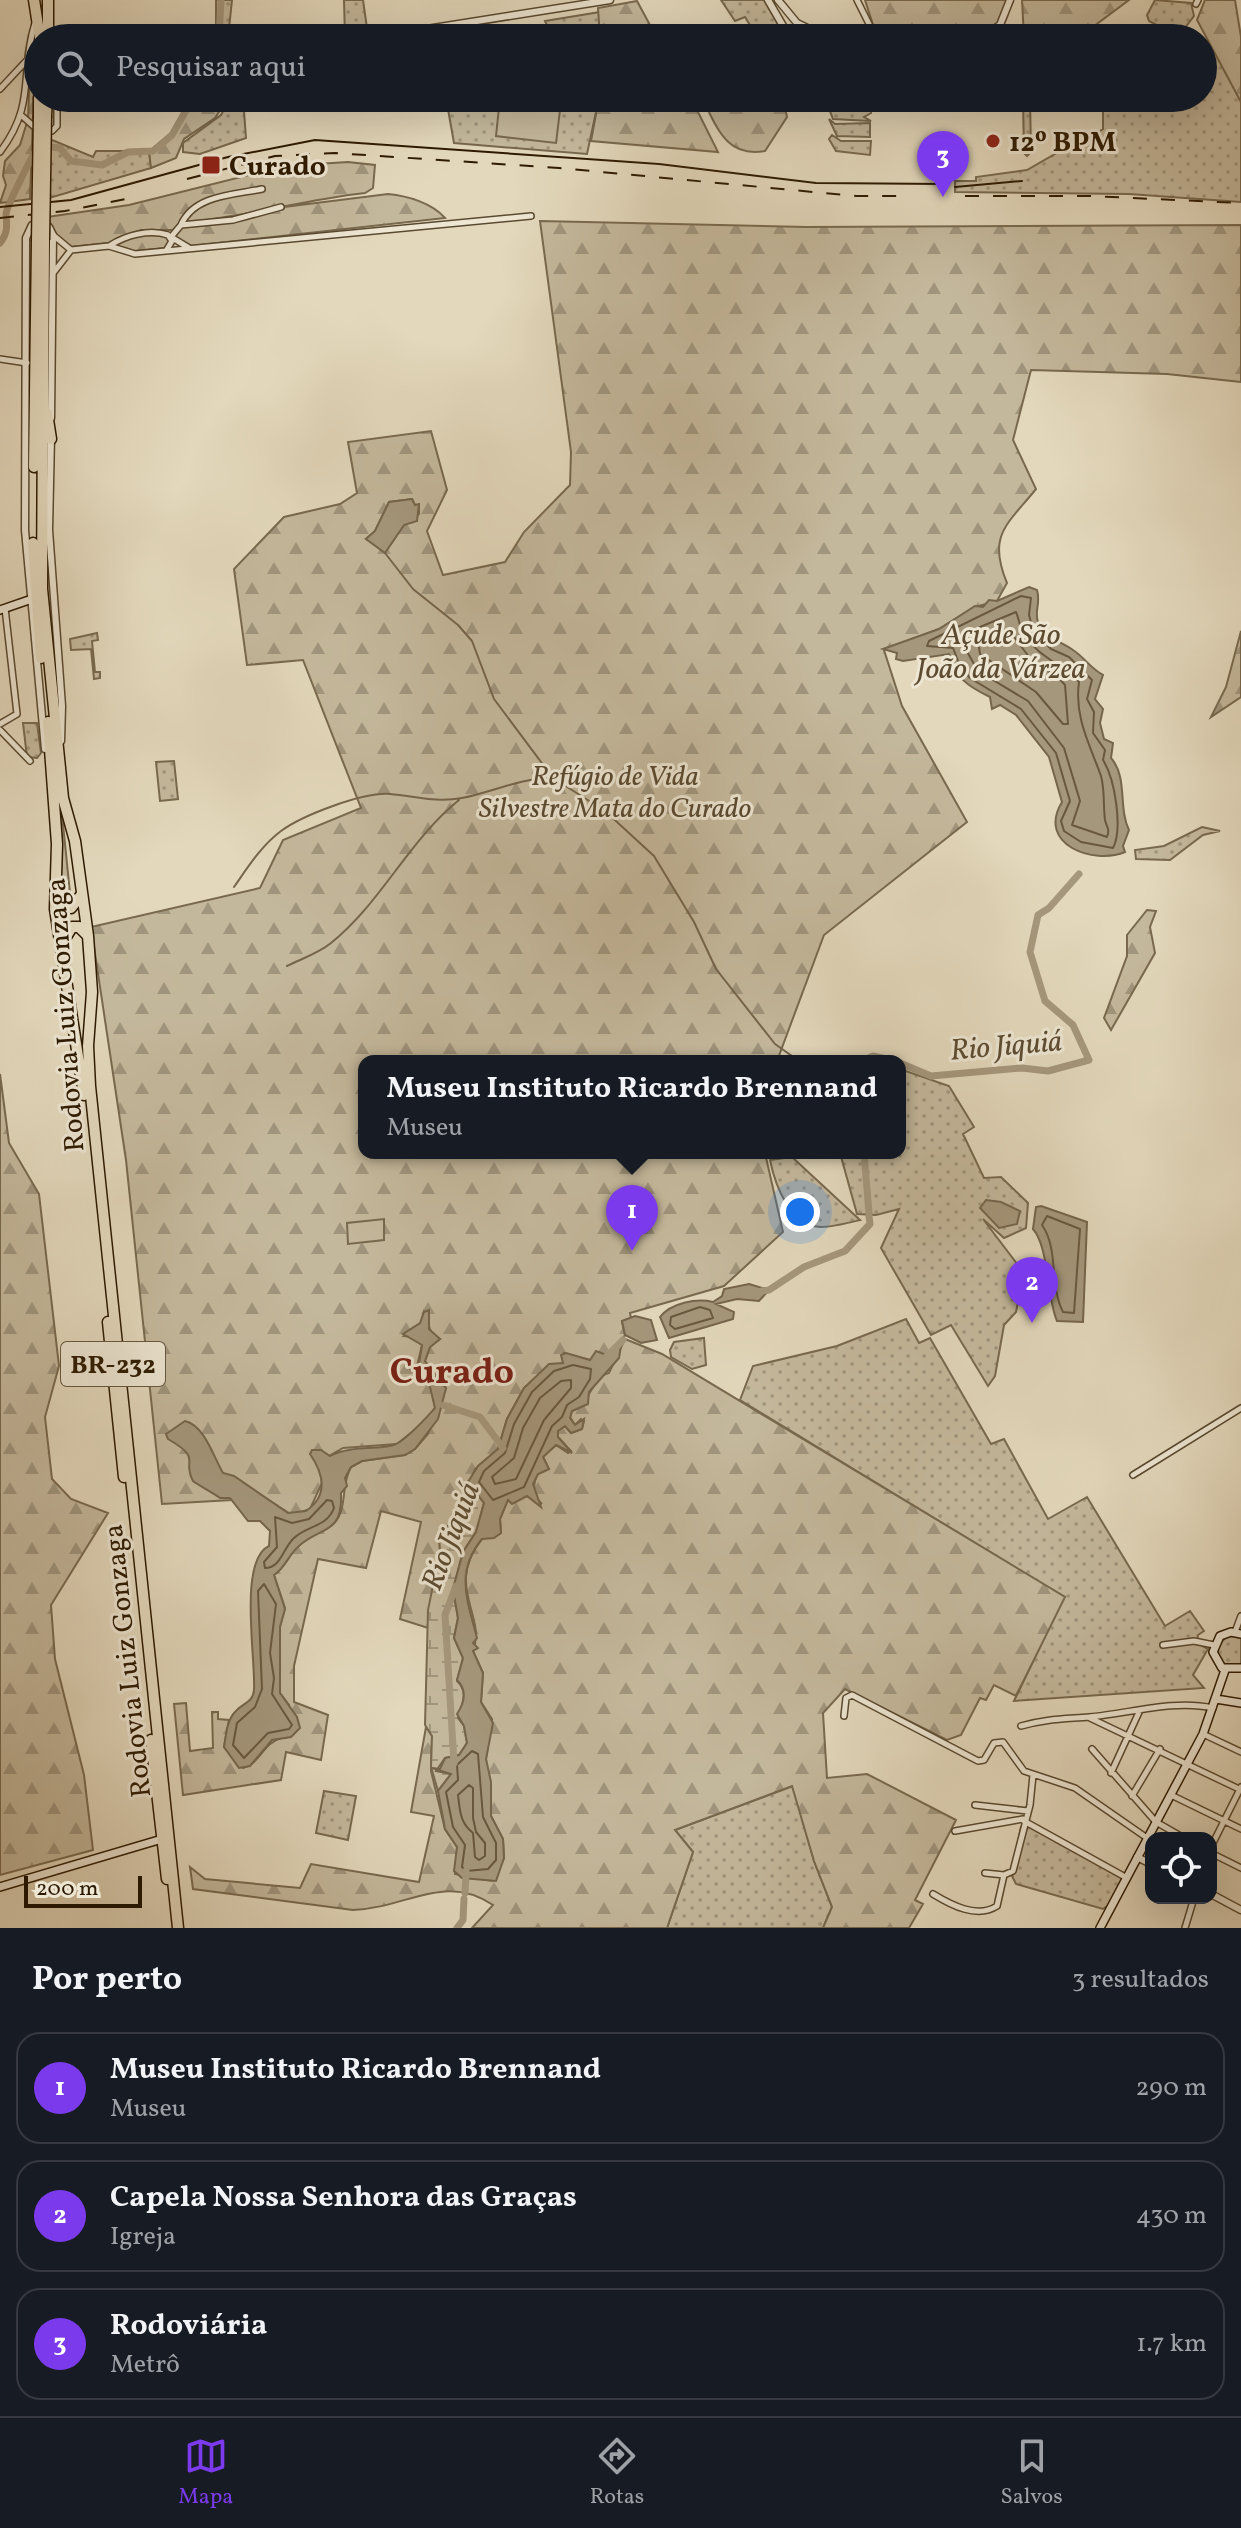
<!DOCTYPE html>
<html lang="pt">
<head>
<meta charset="utf-8">
<style>
	:root { --surface:#171b24; --page:#20242c; --text:#f1f3f6; --muted:#9ea1a6; --line:#363941; --accent:#7c3aed }
	body { margin:0; font-family:Vollkorn,serif; background:var(--page); color:var(--text) }
	.controls { position:absolute; right:24px; bottom:24px; display:grid; overflow:hidden; border-radius:16px; box-shadow:0 8px 32px #0002 }
	.controls button { width:72px; height:72px; display:grid; place-items:center; padding:0; border:0; border-bottom:2px solid var(--line); background:var(--surface); color:var(--text); font:40px sans-serif }
	.scale { position:absolute; left:24px; bottom:20px; width:118px; box-sizing:border-box; padding-left:8px; border:4px solid #2d1a01; border-top:0; font-size:22px; line-height:28px; white-space:nowrap; color:#2d1a01; -webkit-text-stroke:6px #ede6d3; paint-order:stroke }
	.you { position:absolute; left:800px; top:1212px; width:28px; height:28px; margin:-20px; border:6px solid #fff; border-radius:50%; background:#1a73e8; box-shadow:0 0 0 12px #1a73e833 }
	.badge { display:grid; place-items:center; width:52px; height:52px; border-radius:50%; background:var(--accent); color:#fff; font-size:26px; font-weight:700 }
	.pin { position:absolute; translate:-50% -66px; filter:drop-shadow(0 2px 4px #0008) }
	.pin::after { content:''; position:absolute; top:42px; width:28px; height:24px; background:inherit; clip-path:polygon(0 0,100% 0,50% 100%) }
	.popup { position:absolute; left:358px; top:1055px; width:548px; height:104px; box-sizing:border-box; display:grid; place-content:center; border-radius:16px; background:var(--surface); filter:drop-shadow(0 2px 6px #0005); font-size:26px; white-space:nowrap; color:var(--muted) }
	.popup b { font-size:30px; color:var(--text) }
	.popup::after { content:''; position:absolute; left:50%; top:100%; margin-left:-16px; border:16px solid transparent; border-top-color:var(--surface) }
	.list { margin:0; padding:0; list-style:none }
	h2 { display:flex; justify-content:space-between; align-items:center; height:104px; margin:0; padding:0 32px; font-size:34px }
	h2 small { font-size:26px; font-weight:400; color:var(--muted) }
	.list li { display:grid; grid-template-columns:52px 1fr auto; gap:24px; align-items:center; box-sizing:border-box; height:112px; margin:0 16px 16px; padding:0 16px; border:2px solid var(--line); border-radius:24px }
	.list b { display:block; font-size:30px; white-space:nowrap }
	.list p { margin:0; font-size:26px; white-space:nowrap; color:var(--muted) }
	.list em { font-size:26px; font-style:normal; color:var(--muted) }
	.icon { flex:none; width:44px; height:44px; fill:none; stroke:currentColor; stroke-width:2; stroke-linecap:round; stroke-linejoin:round }
	.map { position:relative; flex:none; width:1241px; height:1928px; overflow:hidden }
	.search { position:absolute; background:var(--surface); box-shadow:0 8px 32px #0002; left:24px; right:24px; top:24px; height:88px; display:flex; align-items:center; gap:20px; box-sizing:border-box; padding:0 28px; border-radius:44px; color:var(--muted); font-size:30px }
	.sheet { height:488px; background:var(--surface) }
	nav { display:flex; justify-content:space-around; align-items:center; box-sizing:border-box; height:112px; border-top:2px solid var(--line); background:var(--surface); font-size:22px; color:var(--muted) }
	nav a { display:grid; justify-items:center; gap:4px }
	nav .on { color:var(--accent) }
	.map>svg:first-child { display:block }
	.grass { fill:url(#grass-dots); stroke:#78694e; stroke-width:2 }
	.forest { fill:url(#forest-firs); stroke:#78694e; stroke-width:2; fill-rule:evenodd }
	.wetland { fill:url(#wetland-marsh); stroke:#78694e; stroke-width:2 }
	.garden { fill:#c4b89c; stroke:#78694e; stroke-width:2 }
	.water { fill:#a5977c; stroke:#75654b; stroke-width:2 }
	.lines { fill:none; stroke-linecap:round; stroke-linejoin:round }
	.shore { stroke:#69583e; stroke-width:2 }
	.stream { stroke:#75654b; stroke-width:2 }
	.river { stroke:#a5977c; stroke-width:7 }
	.minor-casing { stroke:#5a4a30; stroke-width:8 }
	.tertiary-casing { stroke:#5a4a30; stroke-width:9 }
	.secondary-casing { stroke:#2d1a01; stroke-width:10 }
	.trunk-casing { stroke:#2d1a01; stroke-width:13 }
	.minor { stroke:#ede6d3; stroke-width:5 }
	.tertiary { stroke:#ede6d3; stroke-width:6 }
	.secondary { stroke:#ede6d3; stroke-width:7 }
	.trunk { stroke:#e3d8bc; stroke-width:10 }
	.tram { stroke:#2d1a01; stroke-width:2 }
	.rail { stroke:#2d1a01; stroke-width:2; stroke-dasharray:14 14; stroke-linecap:butt }
	.trunk-bridge-casing { stroke:#2d1a01; stroke-width:13; stroke-linecap:butt }
	.trunk-bridge { stroke:#e3d8bc; stroke-width:10 }
	.poi-dot { fill:#8f2418; stroke:#ede6d3; stroke-width:3 }
	.labels { text-anchor:middle; stroke-width:6; stroke-linejoin:round; paint-order:stroke }
	.shield { fill:#ede6d3; stroke:#675740; stroke-width:2 }
	.shield-label { font-size:26px; font-weight:bold; fill:#2d1a01 }
	.poi-label { font-size:28px; font-weight:bold; fill:#2d1a01; stroke:#ede6d3; text-anchor:start }
	.park-label { font-size:28px; font-style:italic; fill:#5a4930; stroke:#ede6d3 }
	.street-label { font-size:28px; fill:#2d1a01; stroke:#ede6d3 }
	.water-label { font-size:30px; font-style:italic; fill:#5d4c32; stroke:#ede6d3 }
	.district-label { font-size:36px; font-weight:bold; fill:#7a1f14; stroke:#ede6d3 }
</style>
</head>
<body>
<div class="map">
<svg width="1241" height="1928" viewBox="0 0 1241 1928">
	<defs>
		<pattern id="grass-dots" width="8" height="8" patternUnits="userSpaceOnUse" patternTransform="scale(2)"><rect width="8" height="8" fill="#c4b89c"/><path d="M2 2h.1M6 6h.1" fill="none" stroke="#a0957d" stroke-width="1.8" stroke-linecap="round"/></pattern>
		<pattern id="forest-firs" width="22" height="20" patternUnits="userSpaceOnUse" patternTransform="scale(2)"><rect width="22" height="20" fill="#c4b89c"/><path d="M5 1l3.5 6h-7zM16 11l3.5 6h-7z" fill="#a0957d"/></pattern>
		<pattern id="wetland-marsh" width="20" height="14" patternUnits="userSpaceOnUse" patternTransform="scale(2)"><rect width="20" height="14" fill="#c4b89c"/><path d="M1 5h8M5 5V1M11 12h8M15 12V8" fill="none" stroke="#a0957d"/></pattern>
	</defs>
	<rect width="100%" height="100%" fill="#e3d8bc"/>
	<filter id="stains"><feTurbulence type="fractalNoise" baseFrequency=".0025" numOctaves="4"/><feColorMatrix values="0 0 0 0 .2 0 0 0 0 .09 0 0 0 0 .02 0 0 0 .5 -.17"/></filter>
	<radialGradient id="worn" r=".72"><stop offset=".6" stop-color="#630" stop-opacity="0"/><stop offset="1" stop-color="#630" stop-opacity=".3"/></radialGradient>
	<path class="grass" d="M 216,0 L 232,0 L 228,38 L 216,38 Z
		M 344,0 L 363,0 L 368,35 L 345,38 Z
		M 721,0 L 764,0 L 786,38 L 758,38 L 745,17 L 735,21 Z
		M 1155,0 L 1191,3 L 1194,16 L 1177,38 L 1157,38 L 1157,25 L 1149,21 L 1147,15 Z
		M 600,12 L 601,38 L 553,38 L 545,21 Z
		M 519,27 L 521,38 L 424,38 L 424,34 Z
		M 1203,39 L 1217,55 L 1241,102 L 1241,202 L 1129,194 L 955,192 L 955,181 L 976,181 L 976,177 L 1027,170 L 1081,139 L 1085,142 L 1103,129 L 1103,98 L 1135,101 L 1203,98 Z
		M 230,98 L 243,98 L 246,138 L 200,154 L 183,152 L 183,143 L 221,115 Z
		M 446,98 L 599,98 L 587,154 L 454,143 Z
		M 1023,98 L 1030,98 L 1031,152 L 1027,156 L 1024,153 Z
		M 828,106 L 871,107 L 871,113 L 864,117 L 871,121 L 833,119 Z
		M 829,119 L 835,124 L 870,123 L 870,137 L 837,136 Z
		M 832,135 L 841,141 L 871,141 L 870,155 L 836,151 L 829,139 Z
		M 52,140 L 93,157 L 96,151 L 149,151 L 151,168 L 46,199 L 47,142 Z
		M 97,633 L 98,640 L 92,641 L 95,672 L 100,672 L 100,678 L 94,679 L 91,649 L 71,650 L 70,639 Z
		M 23,723 L 37,723 L 41,753 L 37,758 L 27,757 Z
		M 174,761 L 178,799 L 160,801 L 156,762 Z
		M 57,785 L 60,795 L 71,903 L 59,895 Z
		M 1202,827 L 1220,831 L 1203,835 L 1170,860 L 1136,859 L 1135,850 L 1164,846 Z
		M 900,1069 L 949,1086 L 974,1127 L 963,1134 L 984,1178 L 1001,1177 L 1028,1203 L 1026,1228 L 1004,1238 L 983,1219 L 1024,1273 L 1016,1312 L 1004,1325 L 995,1376 L 988,1386 L 951,1325 L 931,1335 L 881,1248 L 899,1209 L 876,1215 L 857,1214 L 840,1153 L 900,1153 Z
		M 792,1157 L 860,1220 C 848,1223 833,1227 821,1227 C 790,1226 775,1185 770,1160 Z
		M 906,1319 L 919,1343 L 930,1338 L 991,1444 L 1004,1439 L 1048,1519 L 1087,1497 L 1165,1626 L 1190,1611 L 1204,1631 L 1198,1635 L 1197,1643 L 1208,1649 L 1193,1675 L 1204,1688 L 1014,1701 L 1064,1597 L 740,1400 L 753,1366 L 837,1346 Z
		M 704,1338 L 706,1365 L 692,1369 L 671,1357 L 670,1350 L 674,1342 Z
		M 1228,1635 L 1241,1638 L 1241,1665 L 1223,1666 L 1215,1649 Z
		M 793,1786 L 814,1861 L 832,1907 L 823,1928 L 667,1928 L 693,1852 L 675,1830 Z
		M 324,1791 L 356,1796 L 348,1840 L 316,1833 Z
		M 1027,1824 L 1127,1878 L 1114,1901 L 1103,1909 L 1016,1884 L 1011,1874 L 1021,1827 Z"/>
	<path class="forest" d="M 865,0 L 1009,0 L 999,23 L 973,38 L 877,37 Z
		M 1022,0 L 1129,0 L 1078,38 L 1024,38 Z
		M 1205,0 L 1235,0 L 1241,37 L 1241,102 L 1197,20 Z
		M 637,1 L 657,38 L 600,38 L 598,8 Z
		M 36,34 L 30,199 L 0,203 L 6,185 L 3,176 L 5,161 L 20,145 L 28,119 L 31,41 Z
		M 193,98 L 228,98 L 215,118 L 184,139 L 176,158 L 151,168 L 149,151 L 172,135 Z
		M 599,98 L 691,98 L 718,152 L 591,141 Z
		M 702,98 L 783,98 L 787,117 L 765,151 C 726,158 717,127 702,98 Z
		M 826,98 L 946,98 L 945,103 L 835,103 Z
		M 348,162 L 375,165 L 373,188 L 365,193 C 302,200 242,218 179,223 L 176,230 L 141,230 L 109,243 L 70,247 L 57,237 L 47,217 L 129,205 L 285,166 Z
		M 388,194 C 408,196 432,203 445,218 L 191,246 L 175,237 L 183,226 L 234,221 L 284,207 Z
		M 540,221 L 806,227 L 1241,225 L 1241,382 L 1167,374 L 1031,370 L 1013,440 L 1036,489 C 1007,525 987,535 1007,583 L 997,601 L 975,607 L 939,629 L 884,650 L 902,706 L 967,822 L 824,935 L 777,1061 L 364,1061 L 364,1153 L 765,1153 L 783,1232 L 724,1286 L 630,1313 L 631,1318 L 622,1322 L 625,1335 L 616,1350 L 604,1356 L 599,1352 L 590,1360 L 564,1353 L 563,1363 L 546,1369 L 524,1388 L 507,1419 L 498,1449 L 475,1469 L 453,1522 L 439,1536 L 440,1551 L 428,1628 L 400,1619 L 421,1522 L 381,1511 L 366,1568 L 318,1559 L 294,1666 L 294,1702 L 328,1715 L 321,1760 L 286,1752 L 281,1780 L 183,1795 L 174,1704 L 186,1703 L 190,1751 L 213,1748 L 212,1712 L 218,1712 L 218,1719 L 229,1720 L 224,1747 L 243,1768 C 260,1764 263,1743 281,1738 L 289,1705 L 280,1693 L 280,1626 L 285,1608 L 274,1575 C 287,1566 290,1552 301,1542 C 314,1532 333,1532 340,1514 C 346,1499 342,1483 351,1467 L 362,1461 L 405,1455 L 415,1449 L 428,1434 L 446,1388 L 425,1361 L 430,1347 L 440,1339 L 432,1335 L 424,1312 L 421,1323 L 404,1336 L 413,1337 L 422,1345 L 417,1366 L 420,1379 L 431,1387 L 435,1408 L 426,1421 L 397,1444 L 343,1448 L 317,1463 L 323,1481 L 310,1509 L 292,1515 L 242,1483 L 232,1500 L 162,1504 L 126,1160 L 91,927 L 260,888 L 283,840 L 361,808 L 303,660 L 247,665 L 234,569 L 284,517 L 340,504 L 357,493 L 348,442 L 431,431 L 447,490 L 427,531 L 443,575 L 505,562 L 524,532 L 570,485 L 571,452 ZM 412,499 L 415,506 L 419,505 L 419,514 L 404,525 L 385,552 L 366,539 L 375,531 L 389,502 Z
		M 160,233 L 166,235 L 170,242 L 165,248 L 135,251 L 115,245 L 128,237 Z
		M 1241,631 L 1241,697 L 1211,717 L 1226,687 Z
		M 1147,910 L 1156,911 L 1150,927 L 1155,953 L 1111,1030 L 1104,1018 L 1127,956 L 1127,935 Z
		M 0,1074 L 9,1143 L 39,1194 L 59,1366 L 45,1417 L 52,1479 L 71,1499 L 108,1513 L 51,1605 L 55,1659 L 84,1775 L 93,1850 L 0,1875 Z
		M 625,1339 L 662,1354 L 1065,1597 L 1016,1696 L 994,1685 L 986,1700 L 980,1698 L 961,1735 L 947,1740 L 845,1689 L 823,1713 L 827,1778 L 867,1774 L 956,1820 L 915,1900 L 923,1904 L 909,1928 L 823,1928 L 832,1907 L 814,1861 L 792,1786 L 675,1830 L 693,1852 L 667,1928 L 472,1928 L 493,1905 C 445,1872 407,1908 353,1910 L 193,1889 L 190,1867 L 205,1879 L 300,1888 L 311,1864 L 419,1882 L 434,1816 L 411,1812 L 426,1727 L 432,1736 L 431,1771 L 445,1829 L 457,1847 L 455,1874 L 492,1881 L 504,1858 L 503,1839 L 491,1816 L 486,1759 L 492,1719 L 481,1702 L 483,1673 L 473,1651 C 487,1615 444,1587 482,1539 L 501,1533 L 500,1519 L 508,1499 L 527,1496 L 542,1504 C 533,1496 532,1484 538,1474 L 549,1469 L 543,1457 L 556,1445 L 568,1453 L 571,1451 L 558,1437 L 558,1431 L 565,1426 L 571,1433 L 582,1429 L 584,1421 L 581,1419 L 575,1425 L 570,1417 L 572,1411 L 581,1407 L 600,1376 L 609,1373 Z"/>
	<path class="wetland" d="M 468,1482 L 484,1503 L 476,1532 L 463,1552 L 453,1589 L 458,1618 L 454,1638 L 463,1658 L 457,1681 C 469,1692 462,1704 458,1718 L 464,1726 L 467,1743 L 459,1755 L 445,1758 L 436,1771 L 451,1774 L 438,1791 L 431,1767 L 432,1736 L 425,1725 L 428,1610 L 440,1551 L 439,1536 L 456,1517 Z"/>
	<path class="garden" d="M 500,98 L 561,102 L 556,143 L 496,136 Z
		M 384,1219 L 384,1240 L 348,1244 L 347,1223 Z"/>
	<path class="water" d="M 412,499 L 415,505 L 419,504 L 417,521 L 404,525 L 385,553 L 366,539 L 375,531 L 389,502 Z
		M 1029,587 L 1037,590 C 1041,602 1034,612 1038,622 C 1045,638 1060,641 1073,650 C 1084,657 1090,668 1103,675 L 1095,699 L 1103,709 L 1100,723 L 1104,739 L 1113,743 L 1111,758 C 1128,777 1118,808 1129,830 L 1123,846 L 1125,852 C 1094,865 1036,845 1062,802 L 1049,757 L 1016,715 L 1000,705 L 992,709 L 990,697 C 967,686 956,678 949,654 L 903,661 L 896,659 L 897,653 L 883,649 L 939,629 L 975,606 L 983,607 L 989,600 L 997,601 Z
		M 986,1200 L 1001,1202 L 1020,1211 L 1017,1224 L 999,1228 L 980,1208 Z
		M 1041,1206 L 1087,1222 L 1083,1322 L 1057,1321 C 1046,1295 1049,1247 1033,1229 L 1036,1207 Z
		M 749,1284 L 769,1290 L 759,1301 L 737,1299 L 716,1304 L 734,1312 L 733,1319 L 669,1338 L 660,1317 C 671,1303 696,1298 713,1302 L 722,1296 L 724,1289 Z
		M 429,1310 L 429,1329 L 440,1339 L 430,1347 L 425,1361 L 432,1374 L 446,1388 L 438,1419 L 415,1449 L 405,1455 L 362,1461 L 351,1467 L 345,1478 L 347,1486 L 341,1493 C 343,1535 321,1526 299,1546 C 288,1555 286,1567 274,1575 L 285,1609 L 280,1627 L 280,1693 L 297,1717 L 300,1728 L 291,1737 L 272,1740 L 250,1766 L 239,1768 L 224,1747 C 226,1735 227,1720 235,1712 C 242,1703 253,1703 254,1690 C 256,1659 238,1560 269,1546 L 270,1531 L 260,1521 L 248,1521 L 230,1498 L 220,1498 C 216,1495 195,1483 193,1481 C 181,1459 204,1460 168,1439 L 166,1434 L 185,1421 C 205,1426 213,1456 223,1473 L 234,1476 L 288,1513 L 306,1511 C 329,1495 323,1473 310,1454 L 312,1450 L 321,1450 L 330,1456 C 351,1444 386,1451 398,1443 C 412,1434 424,1420 435,1408 L 430,1387 L 410,1369 L 419,1364 L 422,1345 L 403,1334 L 420,1323 L 424,1312 Z
		M 635,1316 L 651,1320 L 657,1340 L 641,1343 L 625,1335 L 622,1321 Z
		M 622,1340 L 619,1358 L 589,1392 L 588,1404 L 572,1411 L 570,1418 L 575,1425 L 584,1419 L 582,1429 L 571,1433 L 565,1426 L 558,1431 L 558,1437 L 572,1453 L 556,1445 L 543,1457 L 549,1469 L 538,1474 L 533,1484 L 541,1507 L 527,1496 L 512,1504 L 508,1500 L 500,1519 L 501,1533 L 494,1538 L 482,1539 C 455,1572 467,1599 477,1638 L 473,1643 L 478,1648 L 473,1651 L 483,1673 L 481,1702 L 493,1723 L 486,1759 L 491,1782 L 491,1816 L 503,1839 L 504,1858 L 496,1881 L 462,1878 L 454,1871 L 457,1847 L 445,1829 L 438,1791 L 451,1774 L 432,1768 L 440,1769 L 445,1758 L 459,1755 L 467,1743 L 464,1726 L 457,1714 C 465,1702 467,1690 457,1680 L 463,1658 L 454,1638 L 458,1618 L 453,1589 L 463,1552 L 476,1532 L 484,1503 L 468,1482 L 478,1466 L 498,1449 L 507,1419 L 524,1388 L 549,1364 L 563,1363 L 561,1355 L 566,1353 L 590,1360 L 596,1351 L 609,1356 Z"/>
	<g class="lines">
		<path class="shore" d="M 1021,596 L 1031,598 L 1029,615 L 1033,630 L 1051,649 L 1069,657 L 1092,680 L 1087,699 L 1094,712 L 1093,733 L 1105,750 L 1103,760 C 1115,779 1123,829 1113,848 L 1081,842 L 1064,831 L 1061,821 L 1070,801 L 1056,753 L 1021,709 L 970,678 L 960,666 L 953,648 L 927,646 L 929,641 Z
			M 1016,612 C 1019,619 1020,629 1025,636 C 1039,657 1062,664 1079,682 C 1074,717 1090,745 1101,776 C 1105,791 1103,805 1105,820 C 1107,828 1110,829 1107,837 L 1072,825 L 1080,801 L 1064,748 L 1028,701 L 978,671 L 961,641 L 968,632 Z
			M 1002,630 L 1009,630 L 1035,665 L 1056,675 L 1065,685 L 1068,724 L 1063,724 L 1036,692 L 980,654 L 978,641 Z
			M 1047,1216 L 1080,1229 L 1074,1313 L 1063,1312 C 1049,1285 1059,1249 1042,1225 Z
			M 700,1307 L 710,1310 L 713,1318 L 675,1329 L 670,1325 L 671,1317 Z
			M 573,1365 L 591,1369 L 590,1379 L 579,1397 L 567,1405 L 562,1417 L 552,1426 L 524,1487 L 493,1500 L 479,1482 L 484,1471 L 505,1453 L 514,1424 L 532,1392 L 554,1371 Z
			M 561,1381 L 571,1380 L 571,1388 L 544,1420 L 516,1479 L 495,1484 L 492,1477 L 514,1458 L 523,1428 L 540,1398 Z
			M 327,1500 L 332,1501 L 334,1508 C 327,1527 308,1525 294,1538 C 283,1548 281,1568 265,1568 L 264,1562 L 277,1547 L 275,1517 L 292,1523 L 309,1519 Z
			M 264,1584 L 276,1604 L 270,1653 L 274,1678 L 272,1694 L 292,1725 L 289,1729 L 268,1733 L 244,1758 L 233,1745 L 237,1723 L 255,1707 L 262,1689 L 258,1591 Z
			M 472,1751 L 478,1754 L 483,1817 L 496,1843 L 496,1860 L 488,1869 L 466,1871 L 462,1867 L 465,1845 L 453,1827 L 446,1792 L 458,1780 L 457,1765 Z
			M 469,1785 L 473,1788 L 473,1818 L 476,1832 L 485,1843 L 485,1856 L 479,1860 L 475,1857 L 473,1833 C 460,1823 460,1811 458,1795 Z"/>
		<path class="stream" d="M 385,553 L 413,589 L 458,625 L 472,641 L 494,699 L 553,778 L 605,811 L 654,856 L 694,922 L 716,969 L 775,1044 L 799,1061
			M 234,887 C 248,867 261,846 281,831 C 303,815 363,792 390,794 C 415,796 436,803 462,798 C 493,792 520,778 551,778
			M 287,966 C 301,959 319,953 331,943 C 381,903 409,840 459,800"/>
		<path class="river" d="M 219,38 L 221,0
			M 0,243 C 8,233 7,226 6,214 C 6,208 34,151 39,146 L 60,148 L 71,161 L 102,165 L 128,152 L 153,151 L 172,135 L 193,98
			M 862,1061 L 873,1056 L 895,1061
			M 900,1063 L 931,1076 L 1022,1068 L 1048,1071 L 1089,1060 L 1073,1025 L 1045,1001 L 1030,952 L 1038,915 L 1049,908 L 1079,874
			M 864,1153 L 869,1213
			M 762,1291 L 769,1290 L 804,1267 L 845,1251 L 870,1224 L 869,1216
			M 602,1361 L 623,1340
			M 443,1405 L 480,1417 L 503,1448
			M 454,1763 L 445,1615 L 456,1586
			M 465,1893 L 466,1871
			M 457,1928 L 463,1920 L 464,1899"/>
		<defs>
			<path id="minor" d="M 857,0 L 876,38
				M 1196,4 L 1198,0
				M 0,89 L 29,58
				M 22,116 L 39,131 L 52,131 L 57,126 L 57,98
				M 0,152 C 37,103 19,74 35,23
				M 181,225 C 194,195 233,195 262,189
				M 53,235 L 71,250 L 109,246 L 135,254 L 166,251 L 172,241 L 168,235 C 149,229 126,235 109,246
				M 189,248 L 171,237 L 181,225 L 233,220 L 281,207
				M 166,251 L 531,216
				M 54,272 L 71,250
				M 0,359 L 27,363
				M 0,724 L 17,714 L 5,608
				M 0,730 L 30,761
				M 1133,1475 L 1241,1408
				M 1235,1632 L 1241,1616
				M 1163,1645 L 1194,1641 L 1214,1645
				M 844,1716 L 846,1698 L 852,1695 L 978,1761 L 984,1760 L 994,1743 L 1003,1742 L 1024,1771 L 1075,1788 L 1147,1838
				M 1090,1718 L 1241,1790
				M 1021,1726 C 1044,1719 1065,1719 1089,1717 C 1128,1714 1173,1699 1213,1708
				M 1203,1734 L 1241,1752
				M 1092,1749 L 1156,1822 L 1184,1838
				M 1111,1773 L 1140,1710
				M 1171,1795 L 1241,1829
				M 1132,1796 L 1160,1749
				M 975,1805 L 1028,1811
				M 1024,1821 L 1127,1878
				M 955,1831 L 1023,1819
				M 1211,1847 L 1241,1787
				M 1211,1853 L 1241,1868
				M 985,1873 L 1004,1875
				M 933,1894 C 951,1905 977,1919 997,1906 L 1004,1875 L 1013,1871 L 1030,1805 L 1033,1775
				M 1185,1928 L 1194,1898"/>
			<path id="tertiary" d="M 768,0 L 790,38
				M 778,0 L 797,23 L 828,38
				M 370,38 L 610,0
				M 980,38 L 1000,25 L 1010,0
				M 51,437 L 49,530 L 62,706 L 61,741
				M 45,749 L 25,530 L 26,238 L 32,225 L 49,227 L 53,235 L 51,418
				M 1137,1857 L 1151,1864
				M 1211,1894 L 1241,1910"/>
			<path id="secondary" d="M 0,610 L 29,600
				M 1241,1634 L 1231,1632 L 1220,1636 L 1213,1652 L 1222,1668 L 1241,1668
				M 1216,1699 L 1241,1703
				M 0,1887 L 162,1839
				M 1100,1928 L 1203,1734 L 1225,1670"/>
			<path id="trunk" d="M 34,0 L 40,38
				M 48,38 L 48,0
				M 39,116 L 39,98
				M 46,116 L 47,98
				M 44,240 L 42,589 L 63,798 L 75,841 L 88,936 L 92,992 L 88,1046 L 90,1086 L 178,1928
				M 47,413 L 51,439
				M 34,467 L 37,241
				M 33,543 L 41,658
				M 48,722 L 57,844 L 55,909 L 84,1095
				M 57,896 L 60,904 L 71,908 L 82,894
				M 61,945 L 72,927 L 79,927 L 88,936
				M 108,1322 L 124,1477
				M 151,1740 L 167,1879"/>
		</defs>
		<use href="#minor" class="minor-casing"/>
		<use href="#tertiary" class="tertiary-casing"/>
		<use href="#secondary" class="secondary-casing"/>
		<use href="#trunk" class="trunk-casing"/>
		<use href="#minor" class="minor"/>
		<use href="#tertiary" class="tertiary"/>
		<use href="#secondary" class="secondary"/>
		<use href="#trunk" class="trunk"/>
		<path class="tram" d="M 955,187 L 1022,181
			M 0,207 L 71,200 L 228,157 L 315,140 L 659,164 L 816,183 L 946,184"/>
		<path class="rail" d="M 187,179 L 275,156 L 335,153 L 559,168 L 856,196 L 909,196
			M 965,196 L 1090,196 L 1241,203
			M 0,218 L 65,211 L 131,198"/>
		<defs>
			<path id="trunk-bridge" d="M 44,240 L 46,116
				M 37,241 L 39,116"/>
		</defs>
		<use href="#trunk-bridge" class="trunk-bridge-casing"/>
		<use href="#trunk-bridge" class="trunk-bridge"/>
	</g>
	<g class="poi-dot">
		<circle cx="993" cy="141" r="8"/>
		<rect x="201" y="155" width="20" height="20" rx="4"/>
	</g>
	<g class="labels">
		<rect class="shield" x="61" y="1342" width="104" height="44" rx="6"/>
		<g class="shield-label">
			<text x="113" y="1373">BR-232</text>
		</g>
		<g class="poi-label">
			<text x="1009" y="151">12º BPM</text>
			<text x="229" y="175">Curado</text>
		</g>
		<g class="park-label">
			<text x="615" y="785">Refúgio de Vida<tspan x="615" dy="32">Silvestre Mata do Curado</tspan></text>
		</g>
		<g class="street-label">
			<text transform="translate(64 1015) rotate(-94)" y="10">Rodovia Luiz Gonzaga</text>
			<text transform="translate(126 1661) rotate(-96)" y="10">Rodovia Luiz Gonzaga</text>
		</g>
		<g class="water-label">
			<text x="1001" y="644">Açude São<tspan x="1001" dy="34">João da Várzea</tspan></text>
			<text transform="translate(1006 1045) rotate(-5)" y="10">Rio Jiquiá</text>
			<text transform="translate(450 1536) rotate(-69)" y="10">Rio Jiquiá</text>
		</g>
		<g class="district-label">
			<text x="452" y="1383">Curado</text>
		</g>
	</g>
	<rect width="100%" height="100%" filter="url(#stains)"/>
	<rect width="100%" height="100%" fill="url(#worn)"/>
</svg>
<div class="controls">
<button><svg class="icon" aria-label="locate" viewBox="0 0 24 24"><circle cx="12" cy="12" r="6"/><path d="M12 2v4M12 18v4M2 12h4M18 12h4"/></svg></button>
</div>
<div class="scale">200 m</div>
<div class="you"></div>
<div class="pin badge" style="left:632px;top:1251px">1</div>
<div class="popup"><b>Museu Instituto Ricardo Brennand</b>Museu</div>
<div class="pin badge" style="left:1032px;top:1323px">2</div>
<div class="pin badge" style="left:943px;top:197px">3</div>
<div class="search"><svg class="icon" aria-label="search" viewBox="0 0 24 24"><circle cx="10" cy="10" r="6"/><path d="M15 15l6 6"/></svg>Pesquisar aqui</div>
</div>
<section class="sheet">
<h2>Por perto<small>3 resultados</small></h2>
<ul class="list">
<li><span class="badge">1</span><div><b>Museu Instituto Ricardo Brennand</b><p>Museu</p></div><em>290 m</em></li>
<li><span class="badge">2</span><div><b>Capela Nossa Senhora das Graças</b><p>Igreja</p></div><em>430 m</em></li>
<li><span class="badge">3</span><div><b>Rodoviária</b><p>Metrô</p></div><em>1.7 km</em></li>
</ul>
</section>
<nav>
<a class="on"><svg class="icon" aria-label="map" viewBox="0 0 24 24"><path d="M3 6l6-2 6 2 6-2v14l-6 2-6-2-6 2zM9 4v14M15 6v14"/></svg>Mapa</a>
<a><svg class="icon" aria-label="directions" viewBox="0 0 24 24"><path d="M12 3l9 9-9 9-9-9zM9 14v-3h6M13 9l2 2-2 2"/></svg>Rotas</a>
<a><svg class="icon" aria-label="saved" viewBox="0 0 24 24"><path d="M7 4h10v16l-5-4-5 4z"/></svg>Salvos</a>
</nav>
</body>
</html>
